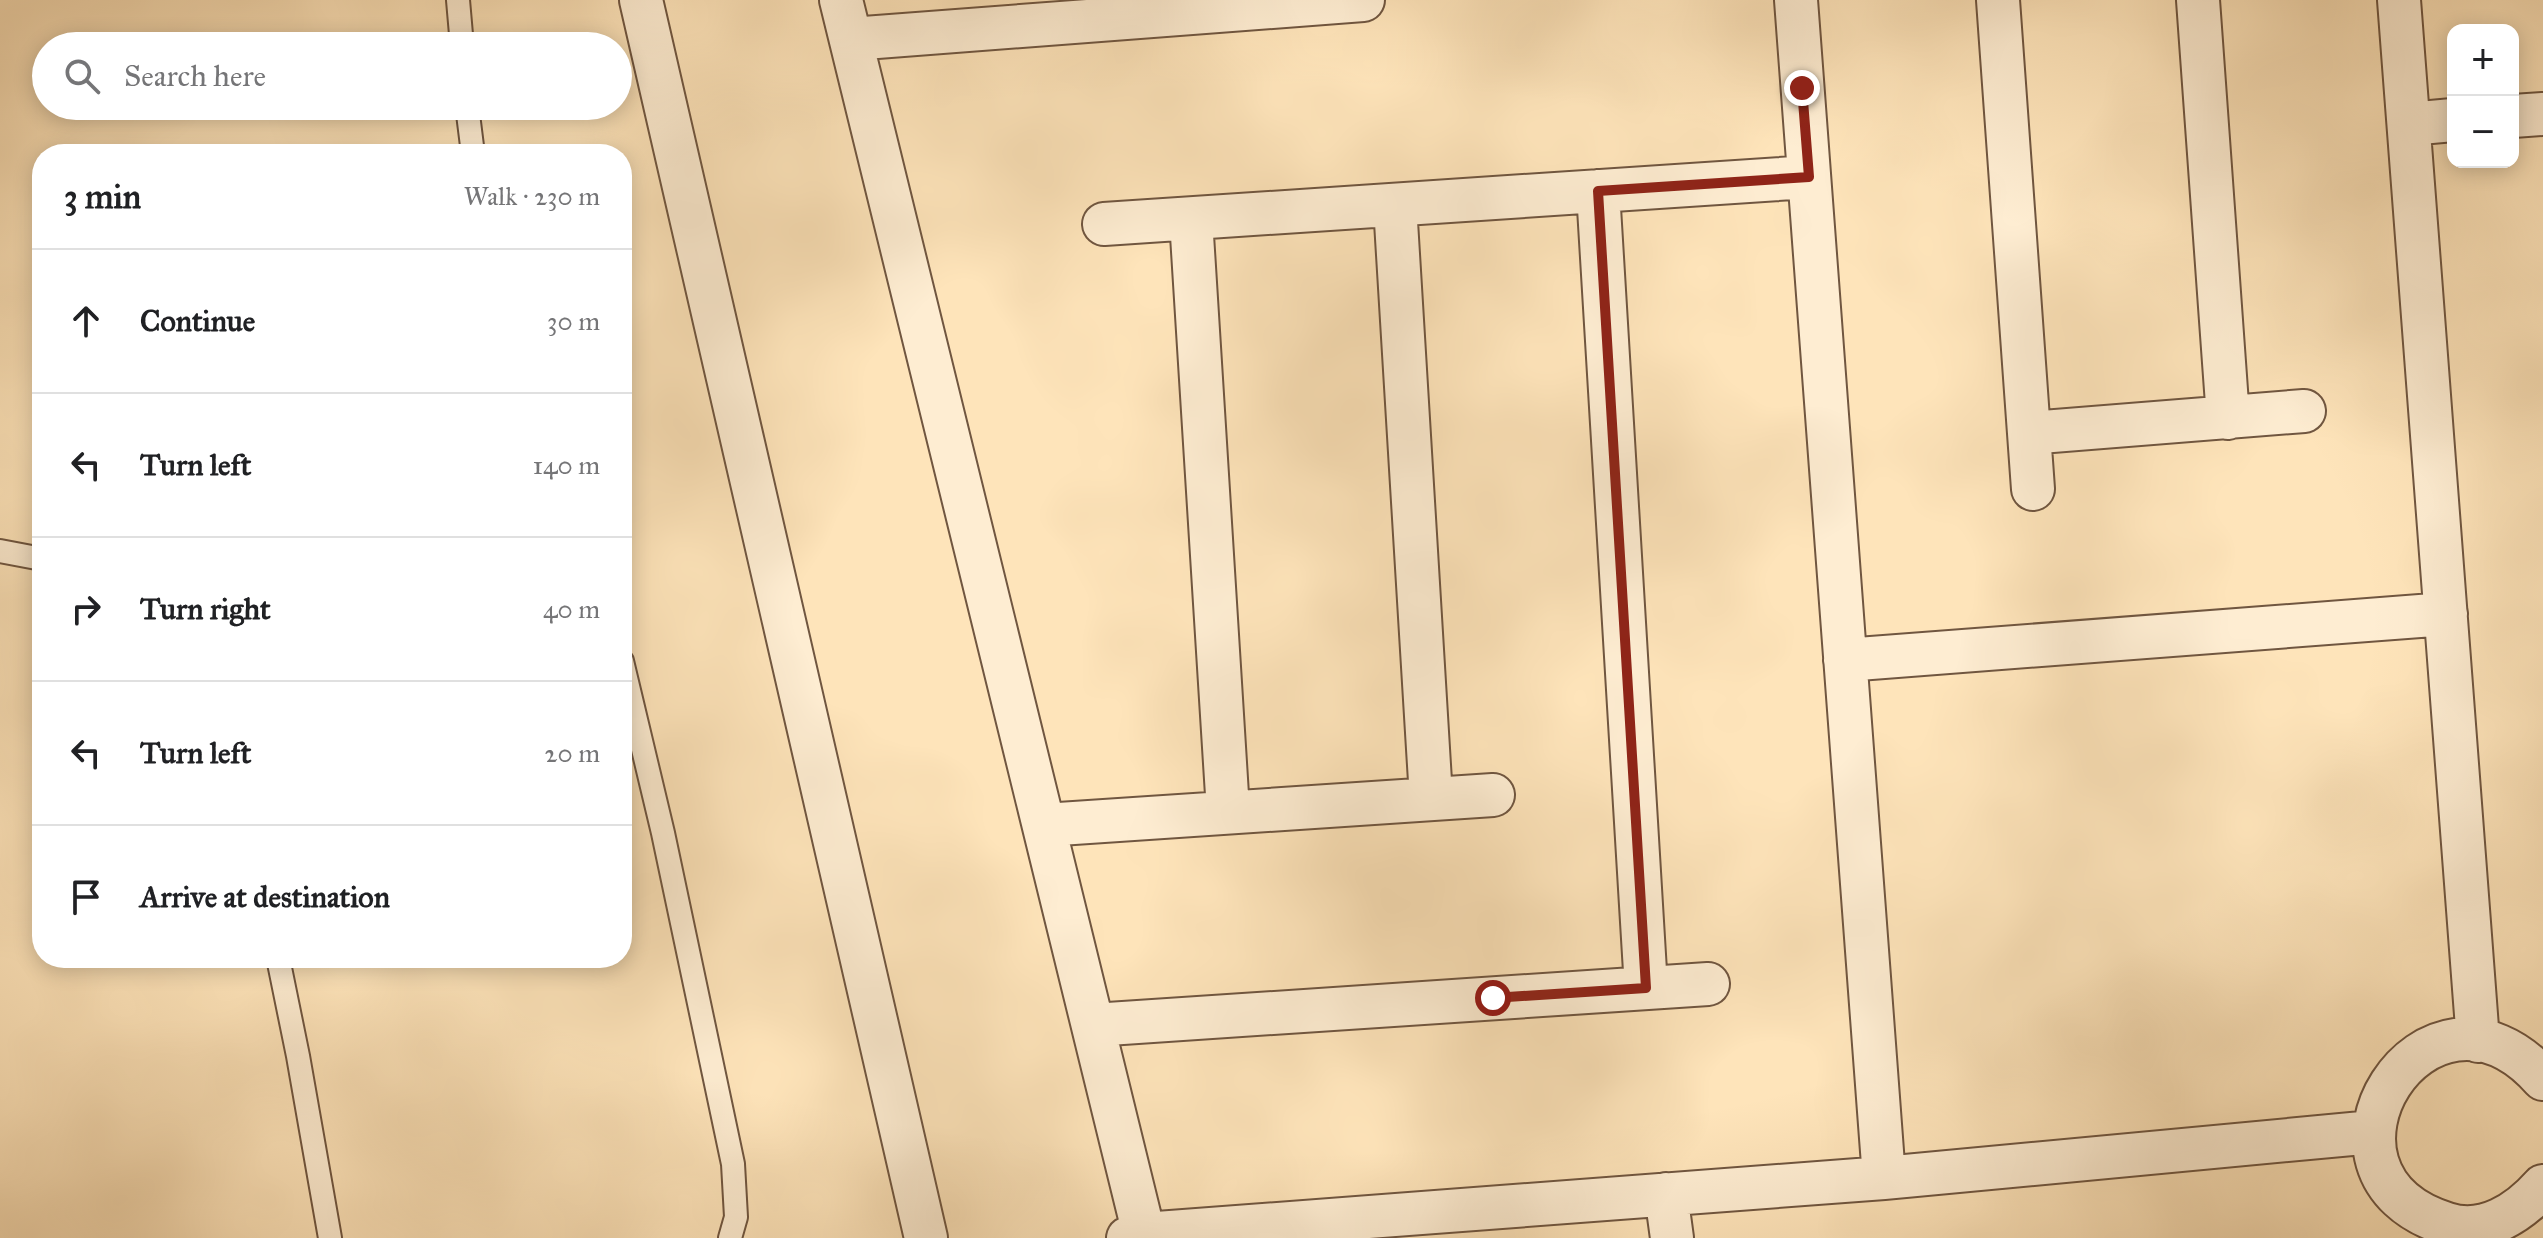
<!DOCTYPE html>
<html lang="en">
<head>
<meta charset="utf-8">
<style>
	:root { --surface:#fff; --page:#f6f6f6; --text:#202124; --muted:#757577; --line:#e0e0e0 }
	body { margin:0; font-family:"IM FELL Great Primer",serif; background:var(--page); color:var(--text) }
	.controls { position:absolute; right:24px; top:24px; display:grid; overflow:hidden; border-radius:16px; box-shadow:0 4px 20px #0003 }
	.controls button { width:72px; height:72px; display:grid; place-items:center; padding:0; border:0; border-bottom:2px solid var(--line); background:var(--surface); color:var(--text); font:40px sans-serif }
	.stop { position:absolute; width:24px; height:24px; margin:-18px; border:6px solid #8f2418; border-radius:50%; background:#fff }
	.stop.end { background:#8f2418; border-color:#fff; box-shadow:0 2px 8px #0008 }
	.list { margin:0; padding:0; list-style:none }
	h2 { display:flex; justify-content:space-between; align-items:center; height:104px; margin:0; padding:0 32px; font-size:34px }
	h2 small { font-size:26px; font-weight:400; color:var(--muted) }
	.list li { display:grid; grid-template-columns:52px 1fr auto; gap:24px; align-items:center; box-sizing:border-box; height:144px; padding:0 32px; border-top:2px solid var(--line) }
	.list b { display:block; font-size:30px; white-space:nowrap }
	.list em { font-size:26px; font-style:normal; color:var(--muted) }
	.icon { flex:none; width:44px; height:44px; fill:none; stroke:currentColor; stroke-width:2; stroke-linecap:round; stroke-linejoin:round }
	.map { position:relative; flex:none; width:2543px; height:1238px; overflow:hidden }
	.search { position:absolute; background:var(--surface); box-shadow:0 4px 20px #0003; left:32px; top:32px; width:600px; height:88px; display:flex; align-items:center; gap:20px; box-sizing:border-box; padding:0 28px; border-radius:44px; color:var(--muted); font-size:30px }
	.panel { position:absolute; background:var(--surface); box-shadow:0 4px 20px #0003; left:32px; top:144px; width:600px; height:824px; border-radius:32px }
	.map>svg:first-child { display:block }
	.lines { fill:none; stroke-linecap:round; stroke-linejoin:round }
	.service-casing { stroke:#705640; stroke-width:26 }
	.minor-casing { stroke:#705640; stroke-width:46 }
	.service { stroke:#feedd2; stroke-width:22 }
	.minor { stroke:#feedd2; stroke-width:42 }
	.route { stroke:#8f2418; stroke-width:10 }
</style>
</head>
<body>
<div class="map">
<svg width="2543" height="1238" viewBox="0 0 2543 1238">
	<rect width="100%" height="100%" fill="#fee4ba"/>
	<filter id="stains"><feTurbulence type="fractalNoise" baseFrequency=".0025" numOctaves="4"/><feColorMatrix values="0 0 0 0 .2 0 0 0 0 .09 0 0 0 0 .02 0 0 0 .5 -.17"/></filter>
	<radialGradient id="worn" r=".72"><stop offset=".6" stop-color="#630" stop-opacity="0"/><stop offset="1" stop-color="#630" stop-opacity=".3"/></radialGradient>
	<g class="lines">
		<defs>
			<path id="service" d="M 458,0 L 462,46
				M 467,106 L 473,154
				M 0,551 L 42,559
				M 622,661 L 663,833 L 733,1164 L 736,1217 L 730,1238
				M 278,958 L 298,1056 L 330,1238"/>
			<path id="minor" d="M 641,0 L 926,1238
				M 841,0 L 1144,1234
				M 1796,0 L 1884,1178
				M 1998,0 L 2033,489
				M 2198,0 L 2228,418
				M 2399,0 L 2478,1041
				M 851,39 L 1363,0
				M 2513,116 L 2543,114
				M 2409,124 L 2453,120
				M 1598,191 L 1646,988
				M 1395,205 L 1431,798
				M 1191,219 L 1228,811
				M 1104,224 L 1809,177
				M 2029,433 L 2304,411
				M 1845,660 L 2446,614
				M 1044,825 L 1493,795
				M 1093,1025 L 1708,984
				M 2543,1079 C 2427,949 2285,1174 2447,1224 C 2484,1236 2519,1213 2543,1186
				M 1666,1194 L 1672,1238
				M 1128,1238 L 1144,1234 L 1884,1178 L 2373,1132"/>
		</defs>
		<use href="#service" class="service-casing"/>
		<use href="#minor" class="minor-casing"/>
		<use href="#service" class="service"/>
		<use href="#minor" class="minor"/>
	</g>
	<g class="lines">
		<path class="route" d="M 1493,998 L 1646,988 L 1598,191 L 1809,177 L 1802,88"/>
	</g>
	<rect width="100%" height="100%" filter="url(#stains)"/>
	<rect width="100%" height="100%" fill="url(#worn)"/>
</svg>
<div class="controls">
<button>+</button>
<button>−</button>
</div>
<div class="stop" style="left:1493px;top:998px"></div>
<div class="stop end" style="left:1802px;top:88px"></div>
<div class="search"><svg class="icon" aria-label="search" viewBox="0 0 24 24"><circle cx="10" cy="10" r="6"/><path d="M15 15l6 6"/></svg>Search here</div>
<section class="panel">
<h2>3 min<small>Walk · 230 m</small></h2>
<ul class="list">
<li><svg class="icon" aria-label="ahead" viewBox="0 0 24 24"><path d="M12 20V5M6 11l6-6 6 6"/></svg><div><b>Continue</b></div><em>30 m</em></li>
<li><svg class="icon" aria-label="left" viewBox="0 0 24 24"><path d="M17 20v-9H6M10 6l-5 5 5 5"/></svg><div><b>Turn left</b></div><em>140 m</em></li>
<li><svg class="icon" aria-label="right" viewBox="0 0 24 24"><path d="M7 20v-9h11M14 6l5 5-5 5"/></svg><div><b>Turn right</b></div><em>40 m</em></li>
<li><svg class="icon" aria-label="left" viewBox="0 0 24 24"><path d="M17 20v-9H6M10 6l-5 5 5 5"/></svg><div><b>Turn left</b></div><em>20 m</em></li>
<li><svg class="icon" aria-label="arrive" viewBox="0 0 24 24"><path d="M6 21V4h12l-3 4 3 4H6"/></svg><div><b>Arrive at destination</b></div></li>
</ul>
</section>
</div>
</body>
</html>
